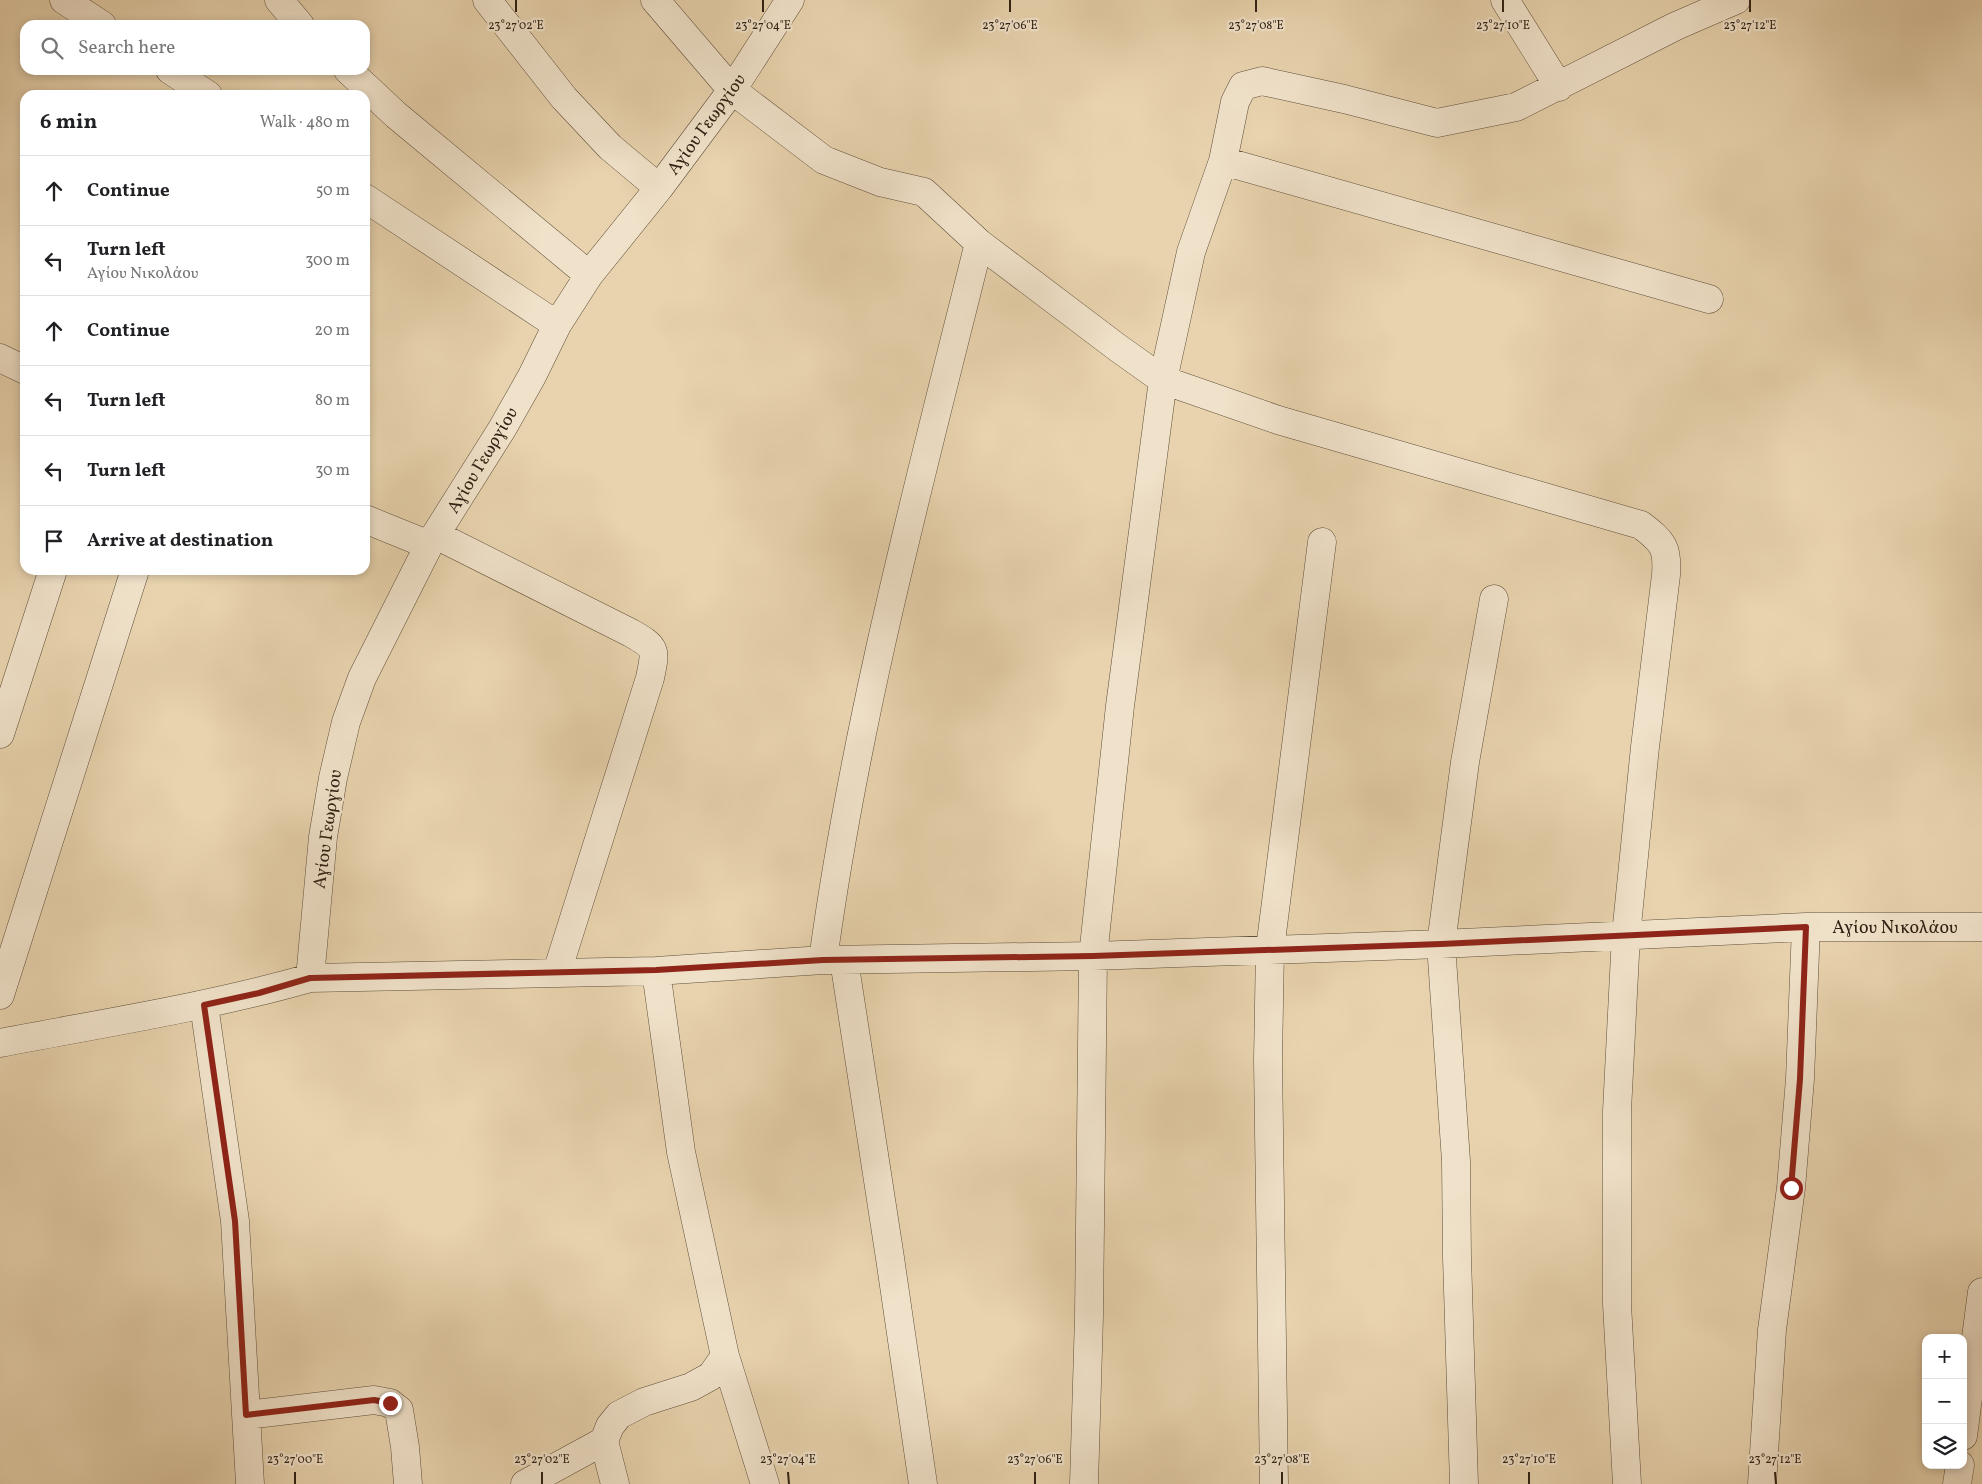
<!DOCTYPE html>
<html lang="en">
<head>
<meta charset="utf-8">
<style>
	:root { --surface:#fff; --page:#f6f6f6; --text:#202124; --muted:#757577; --line:#e0e0e0 }
	body { margin:0; font-family:Vollkorn,serif; background:var(--page); color:var(--text) }
	.controls { position:absolute; right:15px; bottom:15px; display:grid; overflow:hidden; border-radius:10px; box-shadow:0 2px 8px #0003 }
	.controls button { width:45px; height:45px; display:grid; place-items:center; padding:0; border:0; border-bottom:1px solid var(--line); background:var(--surface); color:var(--text); font:25px sans-serif }
	.stop { position:absolute; width:15px; height:15px; margin:-11px; border:4px solid #8f2418; border-radius:50%; background:#fff }
	.stop.end { background:#8f2418; border-color:#fff; box-shadow:0 1px 5px #0008 }
	.list { margin:0; padding:0; list-style:none }
	h2 { display:flex; justify-content:space-between; align-items:center; height:65px; margin:0; padding:0 20px; font-size:21px }
	h2 small { font-size:16px; font-weight:400; color:var(--muted) }
	.list li { display:grid; grid-template-columns:32px 1fr auto; gap:15px; align-items:center; box-sizing:border-box; height:70px; padding:0 20px; border-top:1px solid var(--line) }
	.list b { display:block; font-size:19px; white-space:nowrap }
	.list p { margin:0; font-size:16px; white-space:nowrap; color:var(--muted) }
	.list em { font-size:16px; font-style:normal; color:var(--muted) }
	.icon { flex:none; width:28px; height:28px; fill:none; stroke:currentColor; stroke-width:2; stroke-linecap:round; stroke-linejoin:round }
	.map { position:relative; flex:none; width:1982px; height:1484px; overflow:hidden }
	.search { position:absolute; background:var(--surface); box-shadow:0 2px 8px #0003; left:20px; top:20px; width:350px; height:55px; display:flex; align-items:center; gap:12px; box-sizing:border-box; padding:0 18px; border-radius:15px; color:var(--muted); font-size:19px }
	.panel { position:absolute; background:var(--surface); box-shadow:0 2px 8px #0003; left:20px; top:90px; width:350px; height:485px; border-radius:15px }
	.map>svg:first-child { display:block }
	.lines { fill:none; stroke-linecap:round; stroke-linejoin:round }
	.minor-casing { stroke:#5e4e3a; stroke-width:29 }
	.minor { stroke:#f0e2ca; stroke-width:28 }
	.route { stroke:#8f2418; stroke-width:6 }
	.ticks { fill:none; stroke:#302114; stroke-width:2 }
	.labels { text-anchor:middle; stroke-width:4.5; stroke-linejoin:round; paint-order:stroke }
	.street-label { font-size:18px; fill:#302114; stroke:#f0e2ca }
	.ticks-label { font-size:12px; text-anchor:middle; fill:#302114; stroke:#f0e2ca; stroke-width:4.5; stroke-linejoin:round; paint-order:stroke }
</style>
</head>
<body>
<div class="map">
<svg width="1982" height="1484" viewBox="0 0 1982 1484">
	<rect width="100%" height="100%" fill="#e8d3ae"/>
	<filter id="stains"><feTurbulence type="fractalNoise" baseFrequency=".004" numOctaves="4"/><feColorMatrix values="0 0 0 0 .2 0 0 0 0 .09 0 0 0 0 .02 0 0 0 .5 -.17"/></filter>
	<radialGradient id="worn" r=".72"><stop offset=".6" stop-color="#630" stop-opacity="0"/><stop offset="1" stop-color="#630" stop-opacity=".3"/></radialGradient>
	<g class="lines">
		<defs>
			<path id="minor" d="M 64,0 L 102,25
				M 279,0 L 300,25
				M 487,0 L 564,98 L 610,147 L 659,188
				M 655,0 L 732,90 L 824,160 L 880,182 L 924,192 L 979,243 L 1118,348 L 1163,380 L 1278,420 L 1641,525 C 1663,542 1668,547 1666,575 L 1645,747 L 1626,935 L 1617,1111 L 1617,1304 L 1627,1484
				M 1505,0 L 1559,87
				M 170,70 L 208,95
				M 348,70 L 396,115 L 589,275
				M 1223,161 L 1709,299
				M 365,198 L 557,325
				M 0,358 L 25,370
				M 365,519 L 429,545
				M 436,535 L 631,633 C 657,648 656,649 650,678 L 557,972
				M 0,734 L 53,570
				M 823,960 C 856,717 920,480 979,243
				M 844,960 L 890,1258 L 923,1484
				M 656,971 L 681,1152 L 725,1356 L 765,1484
				M 310,978 L 323,837 L 333,778 L 346,722 L 362,678 L 429,545 L 502,429 L 532,376 L 557,325 L 589,275 L 659,188 L 732,90 L 790,0
				M 0,995 L 135,570
				M 204,1005 L 235,1221 L 250,1484
				M 0,1043 C 104,1023 208,1007 310,978 L 656,971 L 823,960 L 1093,956 L 1441,944 L 1806,927 L 1982,927
				M 246,1415 L 374,1400 L 390,1403 L 399,1410 L 405,1447 L 408,1484
				M 1963,1436 L 1982,1292
				M 604,1441 L 615,1484
				M 525,1484 L 604,1441 L 610,1426 L 619,1415 L 644,1402 L 691,1387 L 711,1376 L 725,1356
				M 1084,1484 L 1089,1316 L 1093,956 L 1120,706 L 1163,380 L 1191,252 L 1223,161 L 1235,102 L 1243,86 L 1262,81 L 1344,99 L 1437,123 L 1516,107 L 1676,26 L 1736,0
				M 1274,1484 L 1268,1060 L 1270,949 L 1322,542
				M 1464,1484 L 1457,1257 L 1456,1161 L 1441,944 L 1465,762 L 1494,599
				M 1762,1484 L 1772,1330 L 1791,1188 L 1800,1079 L 1806,927
				M 1957,1484 L 1960,1465"/>
		</defs>
		<use href="#minor" class="minor-casing"/>
		<use href="#minor" class="minor"/>
	</g>
	<g class="lines">
		<path class="route" d="M 390,1403 L 374,1400 L 246,1415 L 235,1221 L 204,1005 L 259,993 L 310,978 L 656,970 L 823,960 L 1093,956 L 1441,944 L 1806,927 L 1800,1079 L 1791,1188"/>
	</g>
	<path class="ticks" d="M 516,0 L 516,12M 763,0 L 763,12M 1010,0 L 1010,12M 1256,0 L 1256,12M 1503,0 L 1503,12M 1750,0 L 1750,12M 295,1472 L 295,1484M 542,1472 L 542,1484M 788,1472 L 789,1484M 1035,1472 L 1035,1484M 1282,1472 L 1282,1484M 1529,1472 L 1529,1484M 1775,1472 L 1776,1484"/>
	<g class="labels">
		<g class="street-label">
			<text transform="translate(706 124) rotate(-54)" y="6">Αγίου Γεωργίου</text>
			<text transform="translate(482 460) rotate(-59)" y="6">Αγίου Γεωργίου</text>
			<text transform="translate(327 829) rotate(-82)" y="6">Αγίου Γεωργίου</text>
			<text x="1895" y="933">Αγίου Νικολάου</text>
		</g>
	</g>
	<g class="ticks-label">
		<text x="516" y="29">23°27'02"E</text>
		<text x="763" y="29">23°27'04"E</text>
		<text x="1010" y="29">23°27'06"E</text>
		<text x="1256" y="29">23°27'08"E</text>
		<text x="1503" y="29">23°27'10"E</text>
		<text x="1750" y="29">23°27'12"E</text>
		<text x="295" y="1463">23°27'00"E</text>
		<text x="542" y="1463">23°27'02"E</text>
		<text x="788" y="1463">23°27'04"E</text>
		<text x="1035" y="1463">23°27'06"E</text>
		<text x="1282" y="1463">23°27'08"E</text>
		<text x="1529" y="1463">23°27'10"E</text>
		<text x="1775" y="1463">23°27'12"E</text>
	</g>
	<rect width="100%" height="100%" filter="url(#stains)"/>
	<rect width="100%" height="100%" fill="url(#worn)"/>
</svg>
<div class="controls">
<button>+</button>
<button>−</button>
<button><svg class="icon" aria-label="layers" viewBox="0 0 24 24"><path d="M12 4l9 5-9 5-9-5zM3 14l9 5 9-5"/></svg></button>
</div>
<div class="stop" style="left:1791px;top:1188px"></div>
<div class="stop end" style="left:390px;top:1403px"></div>
<div class="search"><svg class="icon" aria-label="search" viewBox="0 0 24 24"><circle cx="10" cy="10" r="6"/><path d="M15 15l6 6"/></svg>Search here</div>
<section class="panel">
<h2>6 min<small>Walk · 480 m</small></h2>
<ul class="list">
<li><svg class="icon" aria-label="ahead" viewBox="0 0 24 24"><path d="M12 20V5M6 11l6-6 6 6"/></svg><div><b>Continue</b></div><em>50 m</em></li>
<li><svg class="icon" aria-label="left" viewBox="0 0 24 24"><path d="M17 20v-9H6M10 6l-5 5 5 5"/></svg><div><b>Turn left</b><p>Αγίου Νικολάου</p></div><em>300 m</em></li>
<li><svg class="icon" aria-label="ahead" viewBox="0 0 24 24"><path d="M12 20V5M6 11l6-6 6 6"/></svg><div><b>Continue</b></div><em>20 m</em></li>
<li><svg class="icon" aria-label="left" viewBox="0 0 24 24"><path d="M17 20v-9H6M10 6l-5 5 5 5"/></svg><div><b>Turn left</b></div><em>80 m</em></li>
<li><svg class="icon" aria-label="left" viewBox="0 0 24 24"><path d="M17 20v-9H6M10 6l-5 5 5 5"/></svg><div><b>Turn left</b></div><em>30 m</em></li>
<li><svg class="icon" aria-label="arrive" viewBox="0 0 24 24"><path d="M6 21V4h12l-3 4 3 4H6"/></svg><div><b>Arrive at destination</b></div></li>
</ul>
</section>
</div>
</body>
</html>
